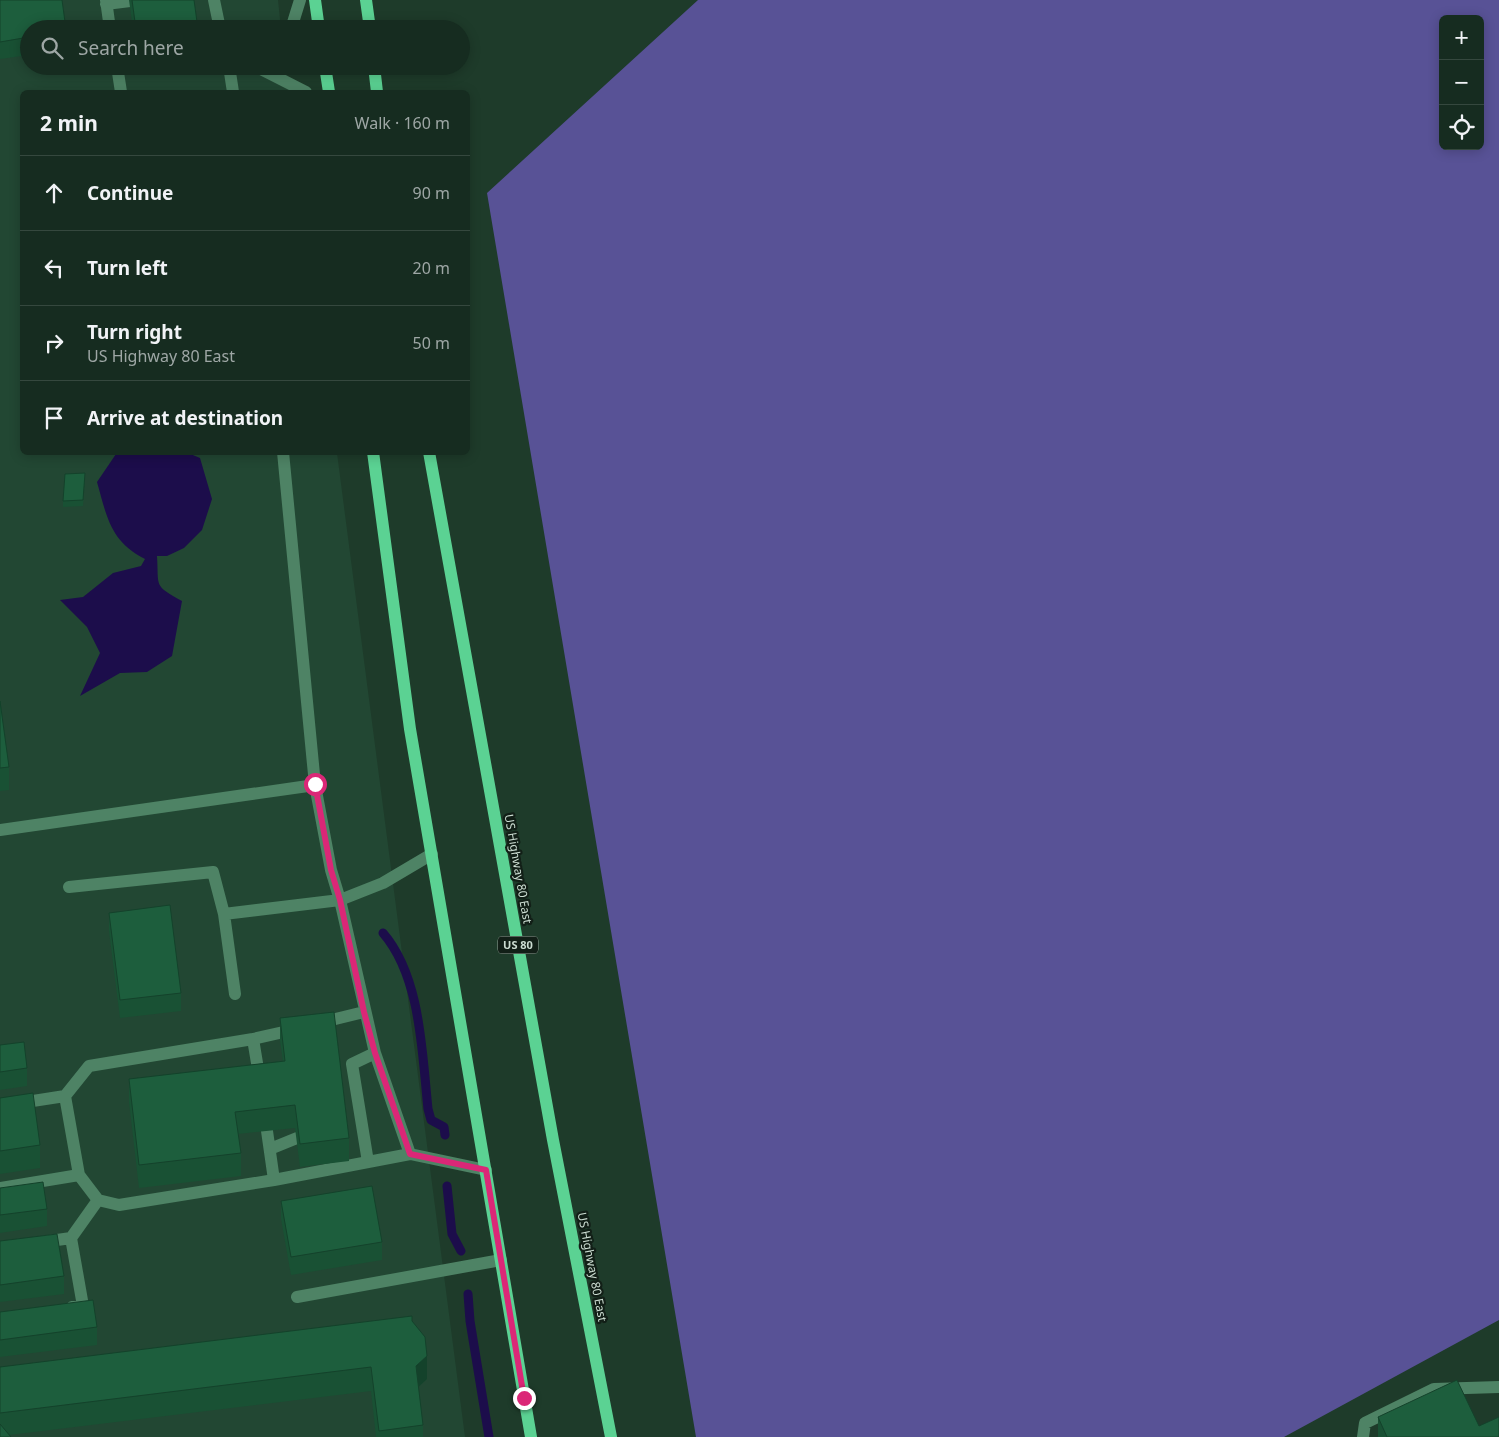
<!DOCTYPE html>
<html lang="en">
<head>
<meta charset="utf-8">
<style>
	:root { --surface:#162c20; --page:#1f3429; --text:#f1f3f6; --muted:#9ea7a5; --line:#35483e }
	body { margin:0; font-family:"Noto Sans",sans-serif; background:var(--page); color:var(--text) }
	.controls { position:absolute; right:15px; top:15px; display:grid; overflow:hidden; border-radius:8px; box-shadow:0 2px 12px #0003 }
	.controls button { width:45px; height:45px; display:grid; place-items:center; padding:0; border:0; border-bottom:1px solid var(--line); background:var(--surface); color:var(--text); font:25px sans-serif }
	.stop { position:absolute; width:15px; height:15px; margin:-11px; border:4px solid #db2777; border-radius:50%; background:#fff }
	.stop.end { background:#db2777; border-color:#fff; box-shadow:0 1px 5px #0008 }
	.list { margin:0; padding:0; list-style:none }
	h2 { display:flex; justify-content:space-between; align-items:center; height:65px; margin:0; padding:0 20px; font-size:21px }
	h2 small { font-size:16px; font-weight:400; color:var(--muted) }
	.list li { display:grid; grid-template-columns:32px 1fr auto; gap:15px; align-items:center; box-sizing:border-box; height:75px; padding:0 20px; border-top:1px solid var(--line) }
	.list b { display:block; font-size:19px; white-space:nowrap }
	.list p { margin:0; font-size:16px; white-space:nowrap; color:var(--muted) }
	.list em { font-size:16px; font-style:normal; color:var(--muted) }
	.icon { flex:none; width:28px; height:28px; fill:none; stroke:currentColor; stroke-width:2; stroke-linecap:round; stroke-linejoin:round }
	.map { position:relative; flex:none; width:1499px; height:1437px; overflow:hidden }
	.search { position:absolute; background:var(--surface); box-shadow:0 2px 12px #0003; left:20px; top:20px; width:450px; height:55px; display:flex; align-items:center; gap:12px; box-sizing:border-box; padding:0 18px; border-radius:28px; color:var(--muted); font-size:19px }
	.panel { position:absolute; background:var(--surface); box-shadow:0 2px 12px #0003; left:20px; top:90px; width:450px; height:365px; border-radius:8px }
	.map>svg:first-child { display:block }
	.built { fill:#224733 }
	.forest { fill:#585296; fill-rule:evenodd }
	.water { fill:#1c0d4b }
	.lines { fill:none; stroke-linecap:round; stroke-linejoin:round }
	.stream { stroke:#1c0d4b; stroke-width:9 }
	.minor { stroke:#4e8365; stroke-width:12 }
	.major { stroke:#5bd293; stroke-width:12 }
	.wall { fill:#195134 }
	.shaded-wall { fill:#14422b }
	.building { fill:#1d5e3d; stroke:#14422b }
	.route { stroke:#db2777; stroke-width:6 }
	.labels { text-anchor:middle; stroke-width:4.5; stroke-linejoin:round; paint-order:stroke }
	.shield { fill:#121f17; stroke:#94a49a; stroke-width:1 }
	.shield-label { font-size:11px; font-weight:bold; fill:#ccddd2 }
	.street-label { font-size:12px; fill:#ccddd2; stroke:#121f17 }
</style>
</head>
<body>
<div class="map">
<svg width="1499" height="1437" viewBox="0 0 1499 1437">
	<rect width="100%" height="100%" fill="#1e3b2a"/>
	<path class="built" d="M 0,0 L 278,0 L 281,29 L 29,29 L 29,66 L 286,66 L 290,92 L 22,92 L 22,452 L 337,453 L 465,1437 L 0,1437 Z"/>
	<path class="forest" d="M 698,0 L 1499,0 L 1499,1320 L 1284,1437 L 696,1437 L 487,193 ZM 1443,19 L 1480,19 L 1480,146 L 1443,146 Z"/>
	<path class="water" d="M 122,452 L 188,453 L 200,458 L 212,499 L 202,530 L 184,548 L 167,556 L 157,556 C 159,587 153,585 182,601 L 172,656 L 147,672 L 120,673 L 80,696 L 100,653 L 87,627 L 60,600 L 83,597 L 113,573 L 141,566 L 145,559 C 110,541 107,517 97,482 L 116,454 Z"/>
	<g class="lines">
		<path class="stream" d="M 383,933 C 421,977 422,1053 428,1109 L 431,1120 L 444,1127 L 445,1135
			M 447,1186 L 452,1234 L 461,1251
			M 468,1294 L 470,1321 L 489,1437"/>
		<path class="minor" d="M 106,0 L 110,29
			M 214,0 L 220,29
			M 106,4 L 130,1
			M 201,29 L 219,26
			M 291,29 L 300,0
			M 117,66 L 121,92
			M 229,66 L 233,92
			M 255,66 L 306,92
			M 230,69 L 245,66
			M 0,830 L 315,785
			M 432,854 L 383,883 L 340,900 L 375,1053 L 410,1154 L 486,1170
			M 69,887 L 213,872 L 224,914 L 340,900 L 331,870 L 315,785 L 283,452
			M 224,914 L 235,994
			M 319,1023 L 364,1012
			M 297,1029 L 253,1039 L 89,1066 L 65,1096 L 79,1175 L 98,1200 L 119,1205 L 274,1180 L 410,1154
			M 253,1039 L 260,1081
			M 0,1106 L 65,1096
			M 267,1131 L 274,1180
			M 270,1149 L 297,1138
			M 368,1162 L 352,1064 L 375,1053
			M 0,1188 L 79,1175
			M 71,1238 L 83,1306 L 72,1307
			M 43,1242 L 71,1238 L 98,1200
			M 297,1297 L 501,1260
			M 1363,1437 L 1365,1423 L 1434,1389 L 1499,1387"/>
		<path class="major" d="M 315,0 L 319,29
			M 366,0 L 370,29
			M 325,66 L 329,92
			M 374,66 L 377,92
			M 373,452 L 410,729 L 531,1437
			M 429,452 L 553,1140 L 611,1437"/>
	</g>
	<path class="wall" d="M 0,0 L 29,29 L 29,55 L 0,59 Z
		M 129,0 L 194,0 L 198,29 L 133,29 Z
		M 85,479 L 83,506 L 63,507 L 63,501 Z
		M 0,701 L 9,767 L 9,790 L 0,791 Z
		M 109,913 L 181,993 L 181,1011 L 120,1018 L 109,931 Z
		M 280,1018 L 349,1138 L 349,1161 L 300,1167 L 295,1128 L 238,1134 L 241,1153 L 241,1176 L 139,1188 L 129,1102 L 129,1079 L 283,1061 L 280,1041 Z
		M 0,1045 L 27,1068 L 27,1086 L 0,1090 Z
		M 0,1098 L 40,1145 L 40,1168 L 0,1174 Z
		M 0,1188 L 47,1209 L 47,1226 L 0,1233 Z
		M 281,1201 L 382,1242 L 382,1260 L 291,1275 L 281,1219 Z
		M 0,1241 L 64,1276 L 64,1294 L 0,1302 Z
		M 0,1312 L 97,1327 L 97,1345 L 0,1357 Z
		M 412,1321 L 427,1379 L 418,1387 L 423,1425 L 423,1437 L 376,1437 L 371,1391 L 9,1435 L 0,1437 L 0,1367 Z
		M 1378,1417 L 1479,1426 L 1499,1437 L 1378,1437 Z"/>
	<path class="shaded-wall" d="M 427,1356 L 427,1379 L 416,1389 L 416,1366 Z"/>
	<path class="building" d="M 0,0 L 62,0 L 66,29 L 29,29 L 29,37 L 0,42 Z
		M 132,0 L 194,0 L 198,29 L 136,29 Z
		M 85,473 L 83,500 L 63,501 L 65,474 Z
		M 0,701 L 9,767 L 0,768 Z
		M 170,905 L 181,993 L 120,1000 L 109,913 Z
		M 334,1012 L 349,1138 L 300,1144 L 295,1105 L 235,1112 L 241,1153 L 139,1165 L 129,1079 L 285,1061 L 280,1018 Z
		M 24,1042 L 27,1068 L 0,1072 L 0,1045 Z
		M 33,1093 L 40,1145 L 0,1151 L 0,1098 Z
		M 43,1182 L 47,1209 L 0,1215 L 0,1188 Z
		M 372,1186 L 382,1242 L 291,1257 L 281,1201 Z
		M 57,1234 L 64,1276 L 0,1285 L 0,1241 Z
		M 93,1300 L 97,1327 L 0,1340 L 0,1312 Z
		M 412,1316 L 412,1321 L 425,1337 L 427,1356 L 416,1366 L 423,1425 L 379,1431 L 371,1367 L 0,1413 L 0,1367 Z
		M 1457,1380 L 1479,1426 L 1499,1417 L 1499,1437 L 1387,1437 L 1378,1417 Z
		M 0,1424 L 11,1437 L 0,1437 Z"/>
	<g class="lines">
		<path class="route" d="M 315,784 L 331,870 L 340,900 L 364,1012 L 375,1053 L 410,1154 L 486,1170 L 524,1398"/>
	</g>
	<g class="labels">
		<rect class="shield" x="498" y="936.5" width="40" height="17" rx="4"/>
		<g class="shield-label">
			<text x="518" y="949">US 80</text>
		</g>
		<g class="street-label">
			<text transform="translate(518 869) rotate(80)" y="4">US Highway 80 East</text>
			<text transform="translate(592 1267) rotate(79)" y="4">US Highway 80 East</text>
		</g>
	</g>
</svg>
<div class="controls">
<button>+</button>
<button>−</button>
<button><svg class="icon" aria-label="locate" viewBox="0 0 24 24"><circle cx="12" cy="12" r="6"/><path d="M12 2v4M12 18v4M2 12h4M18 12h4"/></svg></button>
</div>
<div class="stop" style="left:315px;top:784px"></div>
<div class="stop end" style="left:524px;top:1398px"></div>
<div class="search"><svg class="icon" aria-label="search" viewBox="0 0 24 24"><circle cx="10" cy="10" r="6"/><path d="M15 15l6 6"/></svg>Search here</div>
<section class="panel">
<h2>2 min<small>Walk · 160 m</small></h2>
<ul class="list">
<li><svg class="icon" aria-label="ahead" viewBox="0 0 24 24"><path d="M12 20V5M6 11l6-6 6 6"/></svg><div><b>Continue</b></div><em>90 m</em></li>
<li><svg class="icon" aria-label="left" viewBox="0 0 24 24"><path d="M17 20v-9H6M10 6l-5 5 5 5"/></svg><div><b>Turn left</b></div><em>20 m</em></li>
<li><svg class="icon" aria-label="right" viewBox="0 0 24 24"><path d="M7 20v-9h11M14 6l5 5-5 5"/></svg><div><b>Turn right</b><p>US Highway 80 East</p></div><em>50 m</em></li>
<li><svg class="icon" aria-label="arrive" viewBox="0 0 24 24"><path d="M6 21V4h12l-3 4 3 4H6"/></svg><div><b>Arrive at destination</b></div></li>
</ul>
</section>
</div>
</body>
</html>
